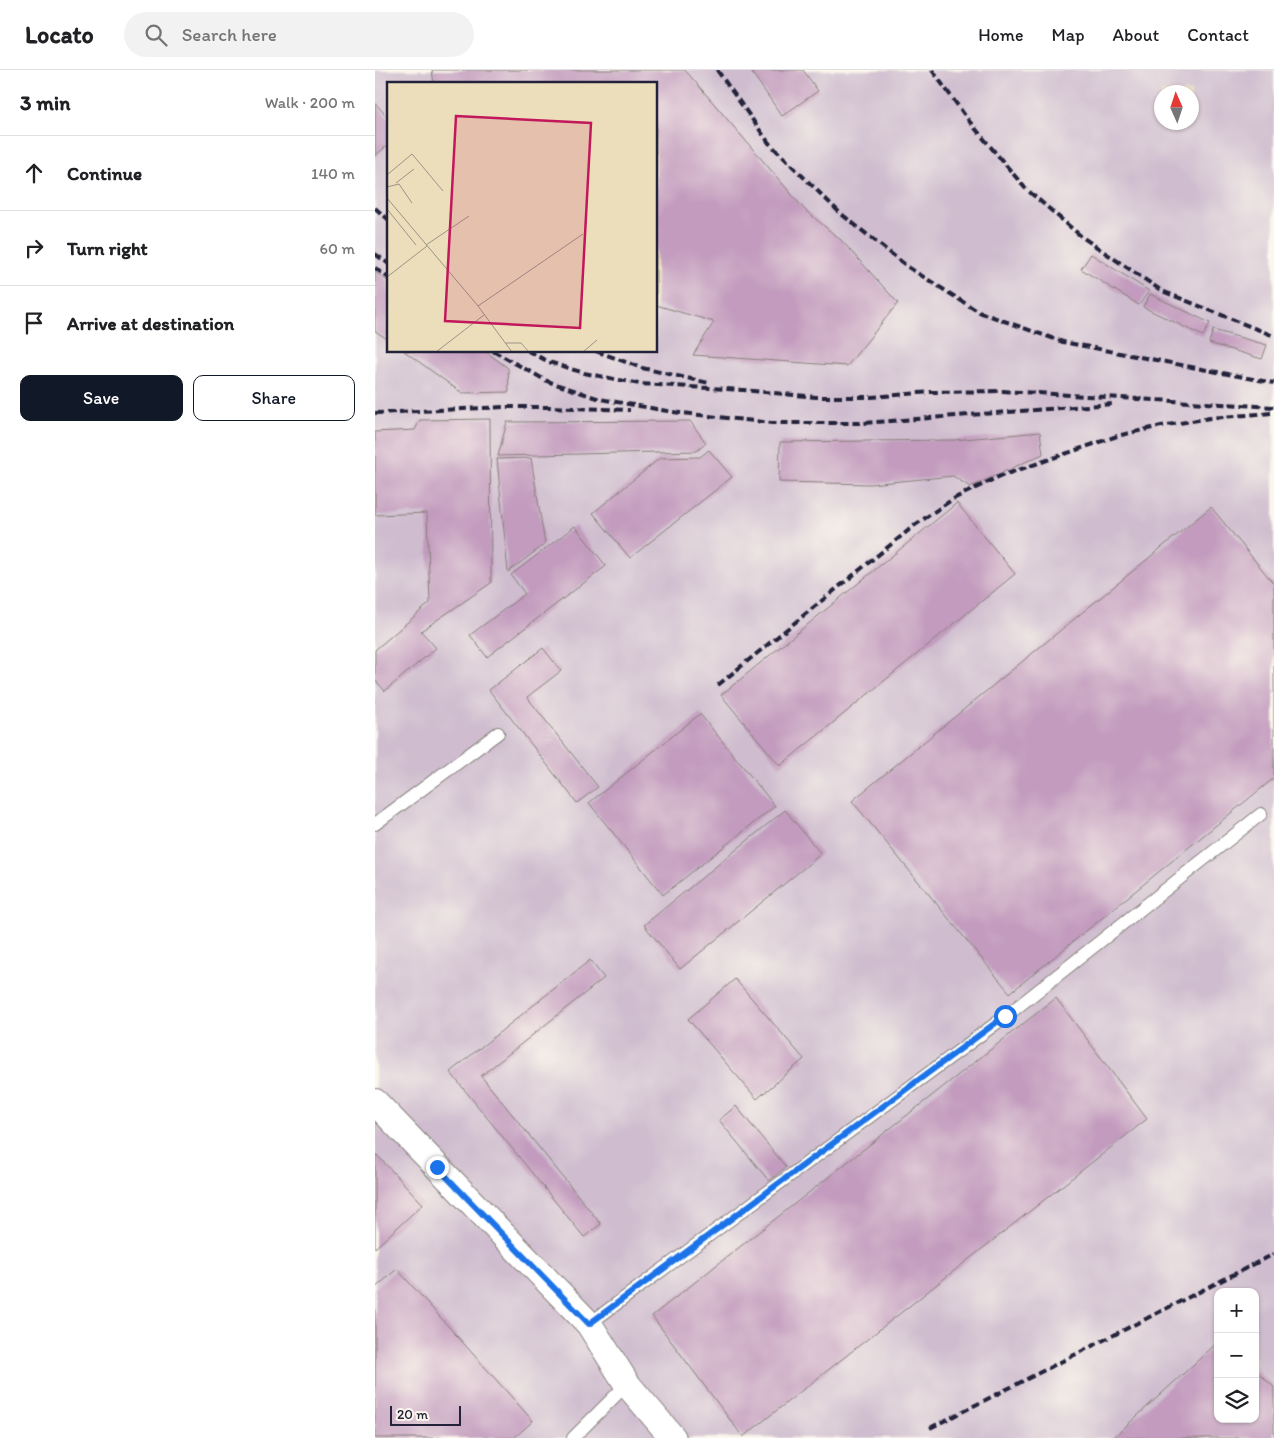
<!DOCTYPE html>
<html lang="en">
<head>
<meta charset="utf-8">
<style>
	:root { --surface:#fff; --page:#f2f2f2; --text:#202124; --muted:#757577; --line:#e0e0e0; --accent:#111827 }
	body { margin:0; font-family:Itim,sans-serif; background:var(--page); color:var(--text) }
	.controls { position:absolute; right:15px; bottom:15px; display:grid; overflow:hidden; border-radius:10px; box-shadow:0 1px 4px #0004 }
	.controls button { width:45px; height:45px; display:grid; place-items:center; padding:0; border:0; border-bottom:1px solid var(--line); background:var(--surface); color:var(--text); font:25px sans-serif }
	.compass { position:absolute; left:779px; top:15px; width:45px; height:45px; border-radius:50%; background:var(--surface); box-shadow:0 1px 4px #0004; rotate:357deg }
	.scale { position:absolute; left:15px; bottom:12px; width:71px; box-sizing:border-box; padding-left:5px; border:2px solid #22223b; border-top:0; font-size:14px; line-height:18px; white-space:nowrap; color:#22223b; -webkit-text-stroke:4px #fbf7ec; paint-order:stroke }
	.stop { position:absolute; width:15px; height:15px; margin:-11px; border:4px solid #1a73e8; border-radius:50%; background:#fff }
	.stop.end { background:#1a73e8; border-color:#fff; box-shadow:0 1px 5px #0008 }
	.list { margin:0; padding:0; list-style:none }
	h2 { display:flex; justify-content:space-between; align-items:center; height:65px; margin:0; padding:0 20px; font-size:21px }
	h2 small { font-size:16px; font-weight:400; color:var(--muted) }
	.list li { display:grid; grid-template-columns:32px 1fr auto; gap:15px; align-items:center; box-sizing:border-box; height:75px; padding:0 20px; border-top:1px solid var(--line) }
	.list b { display:block; font-size:19px; white-space:nowrap }
	.list em { font-size:16px; font-style:normal; color:var(--muted) }
	.actions { display:flex; gap:10px; padding:15px 20px }
	.actions a { flex:1; padding:11px 0; border:1px solid var(--accent); border-radius:10px; text-align:center; font-size:18px; color:var(--accent) }
	.actions .main { background:var(--accent); color:#fff }
	.icon { flex:none; width:28px; height:28px; fill:none; stroke:currentColor; stroke-width:2; stroke-linecap:round; stroke-linejoin:round }
	.map { position:relative; flex:none; width:899px; height:1368px; overflow:hidden }
	header { display:flex; align-items:center; gap:30px; box-sizing:border-box; height:70px; padding:0 25px; background:var(--surface); border-bottom:1px solid var(--line) }
	header strong { font-size:24px }
	nav { display:flex; gap:28px; margin-inline-start:auto; font-size:18px }
	.search { width:350px; height:45px; background:var(--page); display:flex; align-items:center; gap:12px; box-sizing:border-box; padding:0 18px; border-radius:28px; color:var(--muted); font-size:19px }
	main { display:flex }
	aside { flex:1; background:var(--surface) }
	.map>svg:first-child { display:block }
	.industrial { fill:#cfbdcf; fill-rule:evenodd }
	.building { fill:#c29bbe }
	.lines { fill:none; stroke-linecap:round; stroke-linejoin:round }
	.lane-casing { stroke:#87807b; stroke-width:14 }
	.street-casing { stroke:#87807b; stroke-width:28 }
	.lane { stroke:#fff; stroke-width:12 }
	.street { stroke:#fff; stroke-width:26 }
	.rail { stroke:#22223b; stroke-width:4; stroke-dasharray:8 4; stroke-linecap:butt }
	.route { stroke:#1a73e8; stroke-width:6 }
	.inset-road { fill:none; stroke:#9b9388; stroke-width:1 }
	.view { fill:#c2185b; fill-opacity:0.15; stroke:#c2185b; stroke-width:2.5 }
	.inset-edge { fill:none; stroke:#22223b; stroke-width:2.5 }
</style>
</head>
<body>
<header>
<strong>Locato</strong>
<div class="search"><svg class="icon" aria-label="search" viewBox="0 0 24 24"><circle cx="10" cy="10" r="6"/><path d="M15 15l6 6"/></svg>Search here</div>
<nav><a>Home</a><a>Map</a><a>About</a><a>Contact</a></nav>
</header>
<main>
<aside>
<h2>3 min<small>Walk · 200 m</small></h2>
<ul class="list">
<li><svg class="icon" aria-label="ahead" viewBox="0 0 24 24"><path d="M12 20V5M6 11l6-6 6 6"/></svg><div><b>Continue</b></div><em>140 m</em></li>
<li><svg class="icon" aria-label="right" viewBox="0 0 24 24"><path d="M7 20v-9h11M14 6l5 5-5 5"/></svg><div><b>Turn right</b></div><em>60 m</em></li>
<li><svg class="icon" aria-label="arrive" viewBox="0 0 24 24"><path d="M6 21V4h12l-3 4 3 4H6"/></svg><div><b>Arrive at destination</b></div></li>
</ul>
<div class="actions"><a class="main">Save</a><a>Share</a></div>
</aside>
<div class="map">
<svg width="899" height="1368" viewBox="0 0 899 1368">
	<rect width="100%" height="100%" fill="#fbf7ec"/>
	<filter id="ink" filterUnits="userSpaceOnUse"><feTurbulence type="fractalNoise" baseFrequency=".02" numOctaves="2"/><feDisplacementMap in="SourceGraphic" scale="10" xChannelSelector="R" yChannelSelector="G"/><feConvolveMatrix kernelMatrix="1 2 1 2 8 2 1 2 1" color-interpolation-filters="sRGB"/></filter>
	<filter id="wash" filterUnits="userSpaceOnUse"><feTurbulence type="fractalNoise" baseFrequency=".0096" numOctaves="4" result="noise"/><feDisplacementMap in="SourceGraphic" scale="20" xChannelSelector="R" yChannelSelector="G"/><feGaussianBlur stdDeviation="1.12" result="paint"/><feColorMatrix in="noise" values="0 0 0 0 0 0 0 0 0 0 0 0 0 0 0 0 0 1.4 0 .05"/><feComposite in="paint" operator="in"/></filter>
	<g filter="url(#wash)">
		<rect width="100%" height="100%" fill="#ecdebb"/>
		<path class="industrial" d="M 0,0 L 899,0 L 899,1368 L 0,1368 ZM 14,14 L 281,14 L 281,281 L 14,281 ZM 786,22 L 816,22 L 816,52 L 786,52 ZM 843,1222 L 880,1222 L 880,1349 L 843,1349 Z"/>
		<g id="blocks">
			<path class="building" d="M 57,0 L 310,0 L 430,140 L 466,170 L 523,233 L 472,296 L 318,285 L 339,252 L 281,235 L 281,14 L 59,14 Z
				M 375,0 L 428,0 L 443,21 L 407,46 Z
				M 0,33 L 14,49 L 14,74 L 0,86 Z
				M 716,184 L 774,221 L 764,235 L 706,199 Z
				M 0,202 L 14,212 L 14,270 L 0,261 Z
				M 775,224 L 835,253 L 828,266 L 768,237 Z
				M 838,260 L 892,275 L 887,289 L 834,273 Z
				M 29,281 L 110,281 L 133,298 L 134,322 L 87,323 Z
				M 115,349 L 116,513 L 46,561 L 61,578 L 10,621 L 0,610 L 0,580 L 55,533 L 52,443 L 0,445 L 0,362 L 40,360 L 45,350 Z
				M 315,351 L 331,373 L 322,381 L 123,386 L 132,352 Z
				M 665,362 L 668,384 L 595,417 L 578,406 L 495,414 L 404,412 L 405,372 L 579,370 Z
				M 334,380 L 357,407 L 255,488 L 218,443 L 285,388 L 325,387 Z
				M 156,388 L 170,474 L 133,502 L 122,389 Z
				M 582,433 L 640,504 L 405,696 L 346,625 Z
				M 836,437 L 899,514 L 899,708 L 635,923 L 477,731 Z
				M 200,456 L 231,496 L 112,587 L 95,565 L 150,524 L 136,505 Z
				M 168,578 L 186,601 L 152,627 L 223,717 L 202,733 L 114,620 Z
				M 325,644 L 400,736 L 288,825 L 214,733 Z
				M 410,740 L 446,784 L 305,899 L 269,855 Z
				M 215,890 L 229,908 L 106,1006 L 226,1154 L 209,1167 L 75,1002 Z
				M 360,909 L 429,989 L 382,1029 L 313,949 Z
				M 681,928 L 772,1049 L 368,1367 L 277,1246 Z
				M 361,1036 L 411,1097 L 394,1111 L 344,1050 Z
				M 2,1085 L 48,1134 L 0,1178 L 0,1087 Z
				M 22,1199 L 158,1351 L 139,1368 L 0,1368 L 0,1218 Z
				M 843,1272 L 843,1349 L 880,1349 L 880,1300 L 899,1317 L 899,1368 L 738,1368 Z"/>
		</g>
	</g>
	<g filter="url(#ink)">
		<use href="#blocks" fill-opacity="0" stroke="#87807b" stroke-width="1"/>
		<g class="lines">
			<defs>
				<path id="lane" d="M 0,754 L 123,663
					M 214,1254 L 631,946 L 886,744
					M 198,1368 L 252,1314"/>
				<path id="street" d="M 0,1032 L 214,1254 L 252,1314 L 298,1368"/>
			</defs>
			<use href="#lane" class="lane-casing"/>
			<use href="#street" class="street-casing"/>
			<use href="#lane" class="lane"/>
			<use href="#street" class="street"/>
			<path class="rail" d="M 342,0 L 394,73 L 465,143 L 533,197 L 604,242 L 688,272 L 899,313
				M 557,0 L 594,51 L 650,118 L 707,167 L 787,221 L 899,266
				M 0,138 L 14,150
				M 0,184 L 14,194
				M 0,198 L 14,208
				M 118,281 L 172,311 L 225,329 L 298,342 L 397,353 L 489,353 L 738,334
				M 153,281 L 174,292 L 209,303 L 265,314 L 368,320 L 441,327 L 497,327 L 556,322 L 628,321 L 899,337
				M 221,281 L 267,298 L 334,313
				M 0,343 L 130,337 L 173,337 L 255,340
				M 343,615 L 540,455 L 578,429 L 623,407 L 742,366 L 786,356 L 835,348 L 896,343
				M 555,1358 L 899,1184"/>
		</g>
	</g>
	<g class="lines" filter="url(#ink)">
		<path class="route" d="M 62,1097 L 214,1254 L 630,946"/>
	</g>
	<g transform="translate(12 12)">
		<rect width="270" height="270" fill="#ecdebb"/>
		<path class="inset-road" d="M 0,93 L 25,72 L 56,109M 9,101 L 27,87M 0,105 L 12,102 L 25,121M 0,116 L 91,224 L 125,270M 0,127 L 29,163M 39,163 L 82,134M 0,195 L 40,164M 91,224 L 196,152M 118,261 L 134,261 L 142,270M 49,270 L 97,233M 196,270 L 210,258"/>
		<path class="view" d="M 69,34 L 204,41 L 193,246 L 58,239 Z"/>
		<rect width="270" height="270" class="inset-edge"/>
	</g>
</svg>
<div class="controls">
<button>+</button>
<button>−</button>
<button><svg class="icon" aria-label="layers" viewBox="0 0 24 24"><path d="M12 4l9 5-9 5-9-5zM3 14l9 5 9-5"/></svg></button>
</div>
<svg class="compass" viewBox="-18 -18 36 36"><path d="M0-13l5 13h-10z" fill="#e53935"/><path d="M0 13l5-13h-10z" fill="#757577"/></svg>
<div class="scale">20 m</div>
<div class="stop" style="left:630px;top:946px"></div>
<div class="stop end" style="left:62px;top:1097px"></div>
</div>
</main>
</body>
</html>
